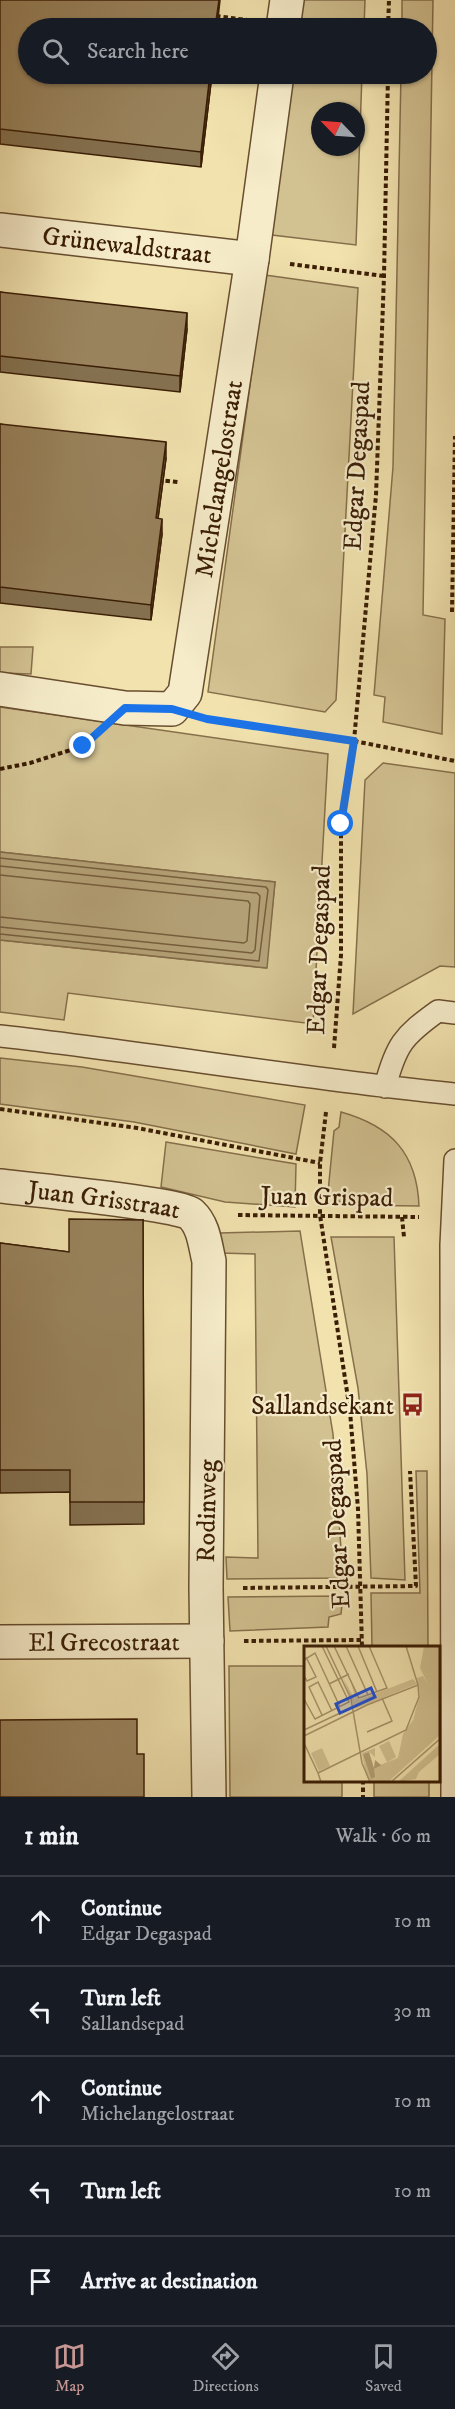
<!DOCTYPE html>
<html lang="en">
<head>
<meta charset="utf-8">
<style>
	:root { --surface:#171b24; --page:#242831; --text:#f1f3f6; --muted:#9ea1a6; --line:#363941; --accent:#c59692 }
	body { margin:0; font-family:"IM FELL DW Pica",serif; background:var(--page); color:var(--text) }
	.compass { position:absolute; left:311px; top:102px; width:54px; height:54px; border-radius:50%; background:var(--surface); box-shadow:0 2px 4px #0004; rotate:295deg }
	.stop { position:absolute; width:18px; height:18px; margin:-14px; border:4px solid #1a73e8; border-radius:50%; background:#fff }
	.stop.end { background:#1a73e8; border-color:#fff; box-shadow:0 2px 6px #0008 }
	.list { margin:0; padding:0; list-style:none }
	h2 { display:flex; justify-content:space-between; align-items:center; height:78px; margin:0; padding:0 24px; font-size:26px }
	h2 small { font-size:20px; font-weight:400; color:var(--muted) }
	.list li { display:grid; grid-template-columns:39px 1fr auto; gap:18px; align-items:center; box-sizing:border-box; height:90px; padding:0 24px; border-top:2px solid var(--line) }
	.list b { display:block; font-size:22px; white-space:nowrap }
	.list p { margin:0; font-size:20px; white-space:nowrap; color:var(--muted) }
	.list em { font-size:20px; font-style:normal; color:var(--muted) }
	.icon { flex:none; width:33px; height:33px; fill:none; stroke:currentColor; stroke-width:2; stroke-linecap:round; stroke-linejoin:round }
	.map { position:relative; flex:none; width:455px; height:1797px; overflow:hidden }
	.search { position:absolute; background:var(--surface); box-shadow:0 2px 4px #0004; left:18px; right:18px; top:18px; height:66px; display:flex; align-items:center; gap:15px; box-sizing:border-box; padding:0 21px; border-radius:33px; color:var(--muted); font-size:22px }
	.sheet { height:528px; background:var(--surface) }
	nav { display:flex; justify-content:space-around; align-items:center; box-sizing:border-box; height:84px; border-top:2px solid var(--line); background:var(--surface); font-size:16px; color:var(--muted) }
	nav a { display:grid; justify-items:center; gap:3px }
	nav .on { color:var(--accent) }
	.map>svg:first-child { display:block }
	.green { fill:#d2c191; stroke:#866f4b; stroke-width:1.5; fill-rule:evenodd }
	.water { fill:#b39f75; stroke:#836b48; stroke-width:1.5 }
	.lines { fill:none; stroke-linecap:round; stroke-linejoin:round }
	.shore { stroke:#765e3d; stroke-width:1.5 }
	.lane-casing { stroke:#684e2f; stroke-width:24 }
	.street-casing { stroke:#684e2f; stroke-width:36 }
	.path { stroke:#3a1d05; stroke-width:4; stroke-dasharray:4.5 3; stroke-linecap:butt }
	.lane { stroke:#f6ecca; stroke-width:21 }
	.street { stroke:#f6ecca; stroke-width:33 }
	.wall { fill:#847150; stroke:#3a1d05; stroke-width:1.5 }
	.shaded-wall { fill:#6b5c41; stroke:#3a1d05; stroke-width:1.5 }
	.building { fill:#99835d; stroke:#3a1d05; stroke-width:1.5 }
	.route { stroke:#1a73e8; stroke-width:8 }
	.labels { text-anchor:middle; stroke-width:4.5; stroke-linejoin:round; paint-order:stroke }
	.street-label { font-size:26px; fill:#3a1d05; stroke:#f6ecca }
	.poi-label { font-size:26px; fill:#3a1d05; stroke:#f6ecca; text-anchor:end }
	.inset-road { fill:none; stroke:#a8936a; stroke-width:1.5 }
	.view { fill:#1d4ed8; fill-opacity:0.15; stroke:#1d4ed8; stroke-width:3 }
	.inset-edge { fill:none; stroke:#3a1d05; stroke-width:3 }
</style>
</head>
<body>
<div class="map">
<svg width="455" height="1797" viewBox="0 0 455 1797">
	<rect width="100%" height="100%" fill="#f1e2ae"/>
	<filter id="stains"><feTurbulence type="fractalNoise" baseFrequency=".00333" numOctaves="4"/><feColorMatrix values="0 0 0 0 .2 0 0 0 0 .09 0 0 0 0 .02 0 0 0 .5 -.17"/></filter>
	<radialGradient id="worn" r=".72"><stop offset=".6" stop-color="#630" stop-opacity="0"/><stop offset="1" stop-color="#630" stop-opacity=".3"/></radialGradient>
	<path class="green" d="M 302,0 L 365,0 L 364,28 L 298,28 Z
		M 402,0 L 433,0 L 423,615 L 445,619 L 442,734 L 383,722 L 385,697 L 374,695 L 393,467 L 401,74 L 426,74 L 426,28 L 402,28 Z
		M 293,74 L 362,74 L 356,245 L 272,235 ZM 320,111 L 356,111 L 356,147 L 320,147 Z
		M 265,275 L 358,288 L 336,700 L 325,712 L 208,692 Z
		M 0,647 L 33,647 L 31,674 L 0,673 Z
		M 0,707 L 328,754 L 313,1024 L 68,993 L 64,1020 L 0,1012 L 0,940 L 266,968 L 275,882 L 0,852 Z
		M 383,763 L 455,773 L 455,967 L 440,966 L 353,1014 L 365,780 Z
		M 0,1058 L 82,1067 L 305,1105 L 296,1154 L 134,1122 L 0,1104 Z
		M 341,1112 C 391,1126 417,1153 419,1206 L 344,1205 L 328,1192 L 334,1131 L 339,1127 Z
		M 166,1142 L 296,1164 L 295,1207 L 225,1202 L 161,1187 Z
		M 300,1231 L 333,1434 L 343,1578 L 227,1579 L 226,1557 L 258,1558 L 255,1254 L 220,1253 L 219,1233 Z
		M 331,1237 L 394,1237 L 405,1580 L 371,1578 L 367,1474 L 358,1388 Z
		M 416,1471 L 427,1471 L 428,1647 L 372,1647 L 371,1593 L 420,1593 Z
		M 343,1596 L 341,1614 L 329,1617 L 328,1627 L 230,1631 L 228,1597 Z
		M 229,1666 L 305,1666 L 305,1780 L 342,1781 L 342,1797 L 230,1797 Z
		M 374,1781 L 429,1781 L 429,1797 L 374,1797 Z"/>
	<path class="water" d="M 0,852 L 275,882 L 267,968 L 0,940 Z"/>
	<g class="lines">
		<path class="shore" d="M 0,858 L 266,887 L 268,890 L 259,961 L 0,934
			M 0,866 L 257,893 L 260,896 L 255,950 L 252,953 L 0,927
			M 0,875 L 248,901 L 250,904 L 247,941 L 244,943 L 0,917"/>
		<defs>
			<path id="lane" d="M 0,1036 C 152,1053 303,1079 455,1094
				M 385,1087 C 396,1045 403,1036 438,1011 L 455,1013
				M 452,1797 L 451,1245 L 455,1160"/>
			<g id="street">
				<path d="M 283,28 L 287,0"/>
				<path id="s1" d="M 0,230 L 252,259"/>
				<path id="s2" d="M 0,689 L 125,708 L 172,709 L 185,693 L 252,259 L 277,74"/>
				<path id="s3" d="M 0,1186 C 26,1189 180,1204 191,1214 C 204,1226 205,1245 209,1261 L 206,1587 L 209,1797"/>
				<path id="s4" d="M 0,1642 L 207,1641"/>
			</g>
		</defs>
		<use href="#lane" class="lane-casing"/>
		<use href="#street" class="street-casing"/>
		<path class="path" d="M 216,16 L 247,20
			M 388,28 L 389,0
			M 290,264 L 384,276
			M 158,480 L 178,482
			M 452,612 L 455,436
			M 213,720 L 354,741 L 455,761
			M 0,769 L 30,763 L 83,746 L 89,741
			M 334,1048 L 341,955 L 341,824 L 354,741 L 376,495 L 384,276 L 388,74
			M 0,1109 L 137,1128 L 320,1163
			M 326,1112 L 320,1163 L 320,1215 L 350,1411 L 358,1509 L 362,1647
			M 238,1215 L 419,1217
			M 402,1217 L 404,1237
			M 243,1588 L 416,1586 L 410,1471
			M 244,1641 L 362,1640
			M 363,1780 L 363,1797"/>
		<use href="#lane" class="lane"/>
		<use href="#street" class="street"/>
	</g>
	<path class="wall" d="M 0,0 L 28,74 L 212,74 L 201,167 L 0,144 Z
		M 0,292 L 187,329 L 180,392 L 0,372 Z
		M 0,424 L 166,458 L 158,518 L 162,534 L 151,620 L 0,603 Z
		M 143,1220 L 144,1524 L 70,1525 L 70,1492 L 0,1493 L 0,1243 L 69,1252 Z"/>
	<path class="shaded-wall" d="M 219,0 L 220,0 L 217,28 L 215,28 Z
		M 210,74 L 212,74 L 201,167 L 201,152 Z
		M 187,313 L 187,329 L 180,392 L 180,376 Z
		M 166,442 L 166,458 L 156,534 L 156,518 Z
		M 162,519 L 162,534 L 151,620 L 151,605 Z"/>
	<path class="building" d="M 0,0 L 219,0 L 215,28 L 28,28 L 28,74 L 210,74 L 201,152 L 0,129 Z
		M 0,292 L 187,313 L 180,376 L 0,356 Z
		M 0,424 L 166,442 L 156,518 L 162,519 L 151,605 L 0,587 Z
		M 69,1219 L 143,1220 L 144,1502 L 70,1502 L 70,1470 L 0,1470 L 0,1243 L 69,1252 Z
		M 137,1719 L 137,1754 L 144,1754 L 144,1797 L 0,1797 L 0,1720 Z"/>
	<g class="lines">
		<path class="route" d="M 83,746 L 125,708 L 172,709 L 207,719 L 354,741 L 341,824"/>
	</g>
	<defs>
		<symbol id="bus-bare" viewBox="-9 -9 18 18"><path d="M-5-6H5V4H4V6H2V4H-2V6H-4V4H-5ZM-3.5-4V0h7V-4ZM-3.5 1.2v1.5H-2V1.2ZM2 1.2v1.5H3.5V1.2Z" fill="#8f2418" stroke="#f6ecca" stroke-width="2.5" paint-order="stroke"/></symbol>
	</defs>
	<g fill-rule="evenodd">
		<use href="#bus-bare" x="396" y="1388" width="33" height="33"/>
	</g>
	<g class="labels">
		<g class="street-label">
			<text dy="9" stroke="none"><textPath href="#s1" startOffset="128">Grünewaldstraat</textPath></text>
			<text transform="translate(356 466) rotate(-87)" y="9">Edgar Degaspad</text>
			<text dy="9" stroke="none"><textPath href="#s2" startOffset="411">Michelangelostraat</textPath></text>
			<text transform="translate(318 950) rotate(-88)" y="9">Edgar Degaspad</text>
			<text transform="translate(327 1196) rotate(1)" y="9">Juan Grispad</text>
			<text dy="9" stroke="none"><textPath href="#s3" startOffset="105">Juan Grisstraat</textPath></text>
			<text transform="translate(206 1511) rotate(-89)" y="9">Rodinweg</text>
			<text transform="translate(336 1524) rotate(-93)" y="9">Edgar Degaspad</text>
			<text dy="9" stroke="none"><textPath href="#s4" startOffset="104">El Grecostraat</textPath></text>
		</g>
		<g class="poi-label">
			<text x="394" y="1414">Sallandsekant</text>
		</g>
	</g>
	<g transform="translate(304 1646)">
		<rect width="136" height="136" fill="#f1e2ae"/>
		<path d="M 120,0 L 136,0 L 136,89 L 84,136 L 67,136 L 62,129 L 58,107 L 71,102 L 71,111 L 65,106 L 59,108 L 67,133 L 70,123 L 94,112 L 99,88 L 109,74 L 116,48 L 113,32 L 119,30 L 124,38 L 116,22 ZM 45,29 L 55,54 L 109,33 L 113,38 L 51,63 L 39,32 L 52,55 ZM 85,95 L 92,111 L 83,116 L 75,100 ZM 136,98 L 136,108 L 115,126 L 112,133 L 94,136 ZM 18,102 L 26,120 L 15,125 L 7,107 Z" fill="#d2c191"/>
		<path d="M 65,106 L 70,122 L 71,114 L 77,119 L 95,111 L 70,123 L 71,131 L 67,133 L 59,108 Z" fill="#b39f75"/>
		<path class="inset-road" d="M 22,0 L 47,53 L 58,117 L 66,136M 30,0 L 55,52 L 83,42 L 65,0M 42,0 L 64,49M 54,0 L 73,46M 102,0 L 114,39M 0,14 L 11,7 L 36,61M 0,30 L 3,35 L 12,31 L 2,11M 25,38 L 45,28M 0,53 L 11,73 L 45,56 L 18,0M 18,69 L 5,41 L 14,36 L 28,65M 0,84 L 49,61M 63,86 L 88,75 L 78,52M 0,90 L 63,59 L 114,39 L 115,51 L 102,84 L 14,127 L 17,136M 0,97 L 14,127M 87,136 L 137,92"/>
		<path class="view" d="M 67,42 L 71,51 L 36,67 L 32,58 Z"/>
		<rect width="136" height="136" class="inset-edge"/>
	</g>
	<rect width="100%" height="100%" filter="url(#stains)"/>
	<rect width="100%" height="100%" fill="url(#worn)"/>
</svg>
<svg class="compass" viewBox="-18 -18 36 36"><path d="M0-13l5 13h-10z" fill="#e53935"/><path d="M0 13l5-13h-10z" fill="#9ea1a6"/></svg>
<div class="stop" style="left:341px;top:824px"></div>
<div class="stop end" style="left:83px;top:746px"></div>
<div class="search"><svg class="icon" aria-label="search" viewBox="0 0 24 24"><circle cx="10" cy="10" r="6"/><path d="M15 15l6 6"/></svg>Search here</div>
</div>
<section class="sheet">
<h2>1 min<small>Walk · 60 m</small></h2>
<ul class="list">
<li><svg class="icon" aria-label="ahead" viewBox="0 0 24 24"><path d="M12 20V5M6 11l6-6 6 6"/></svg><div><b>Continue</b><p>Edgar Degaspad</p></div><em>10 m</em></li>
<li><svg class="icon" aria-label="left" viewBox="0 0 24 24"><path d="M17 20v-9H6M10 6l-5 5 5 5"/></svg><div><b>Turn left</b><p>Sallandsepad</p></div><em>30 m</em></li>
<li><svg class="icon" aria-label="ahead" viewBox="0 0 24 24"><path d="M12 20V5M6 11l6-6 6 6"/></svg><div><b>Continue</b><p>Michelangelostraat</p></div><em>10 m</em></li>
<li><svg class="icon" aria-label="left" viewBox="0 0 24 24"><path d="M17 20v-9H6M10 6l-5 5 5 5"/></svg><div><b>Turn left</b></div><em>10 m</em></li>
<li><svg class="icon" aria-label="arrive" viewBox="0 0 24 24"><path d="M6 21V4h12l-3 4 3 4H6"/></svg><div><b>Arrive at destination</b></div></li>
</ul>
</section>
<nav>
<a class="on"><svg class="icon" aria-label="map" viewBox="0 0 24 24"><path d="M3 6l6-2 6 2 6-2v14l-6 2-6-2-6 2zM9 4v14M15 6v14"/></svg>Map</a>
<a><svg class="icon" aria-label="directions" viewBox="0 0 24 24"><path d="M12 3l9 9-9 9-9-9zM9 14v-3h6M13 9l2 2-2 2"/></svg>Directions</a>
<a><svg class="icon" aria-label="saved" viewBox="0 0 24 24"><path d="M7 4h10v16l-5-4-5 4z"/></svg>Saved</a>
</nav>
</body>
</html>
